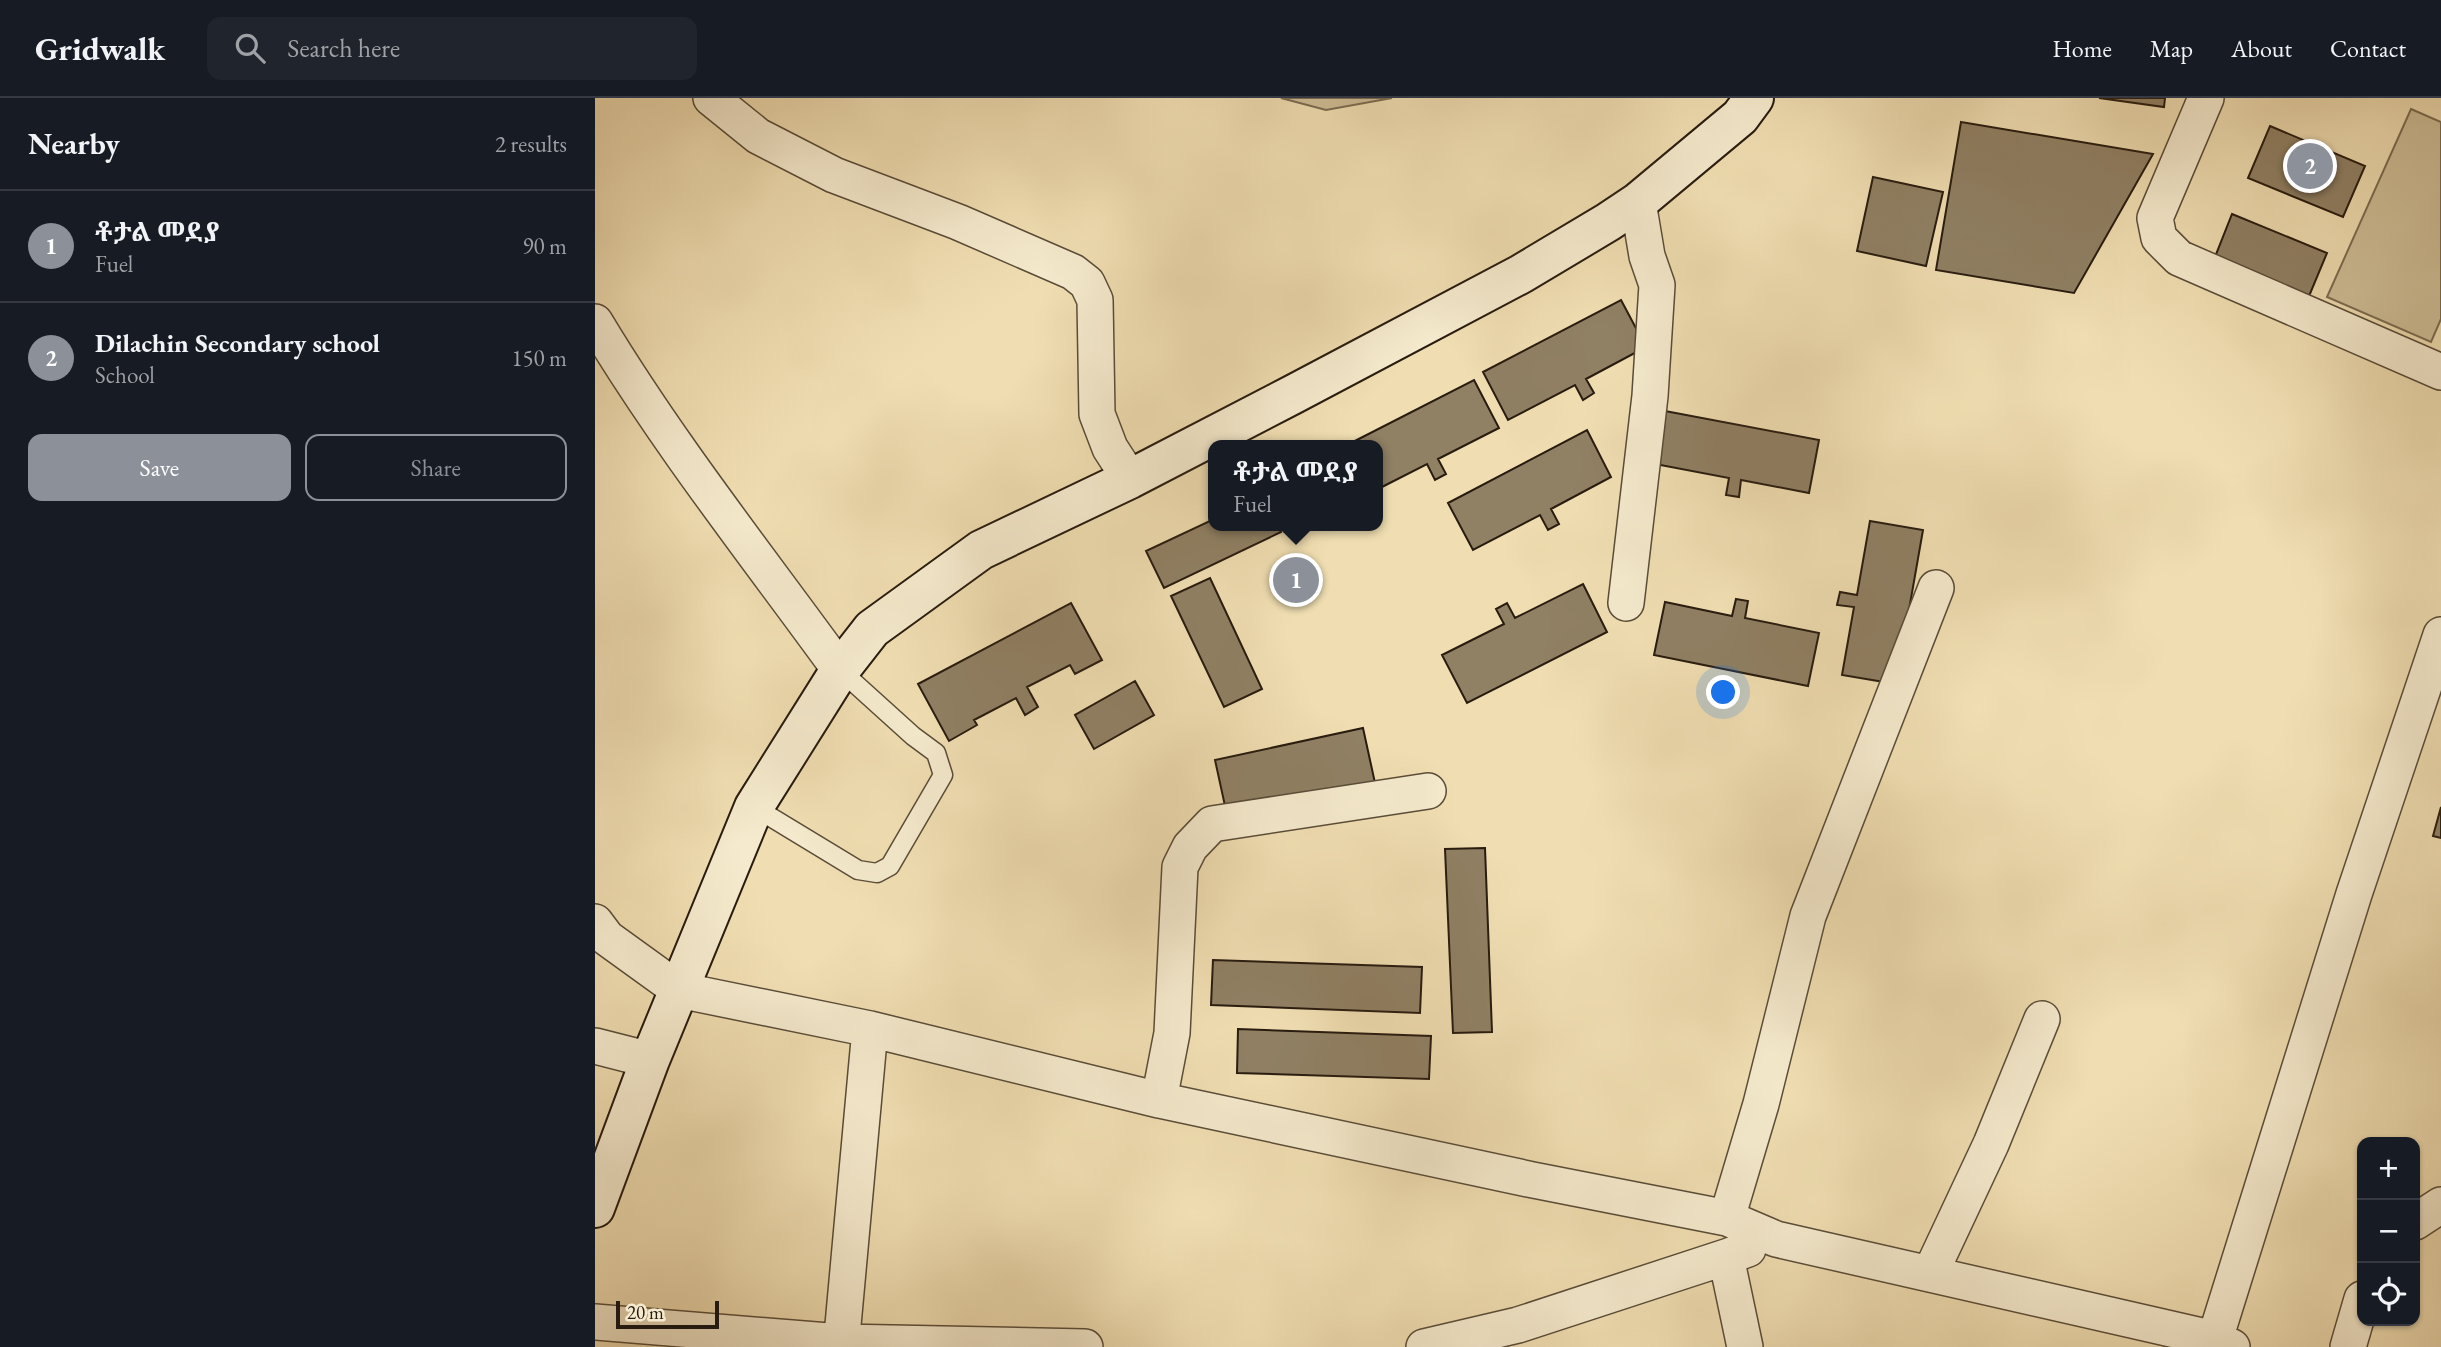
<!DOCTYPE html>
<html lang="en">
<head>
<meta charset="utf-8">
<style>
	:root { --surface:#171b24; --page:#20242c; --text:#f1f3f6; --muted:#9ea1a6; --line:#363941; --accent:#8c9099 }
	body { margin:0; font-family:"EB Garamond","Noto Serif Ethiopic",serif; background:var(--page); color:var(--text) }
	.controls { position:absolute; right:21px; bottom:21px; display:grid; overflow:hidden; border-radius:14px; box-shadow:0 2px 5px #0004 }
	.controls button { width:63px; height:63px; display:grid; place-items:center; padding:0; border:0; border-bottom:2px solid var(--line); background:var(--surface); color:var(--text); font:35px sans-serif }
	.scale { position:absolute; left:21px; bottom:18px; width:103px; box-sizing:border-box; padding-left:7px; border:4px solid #281b0f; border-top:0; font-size:19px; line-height:24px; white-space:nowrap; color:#281b0f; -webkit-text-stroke:5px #f5eacd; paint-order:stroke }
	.you { position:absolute; left:1129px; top:595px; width:24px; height:24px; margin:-18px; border:5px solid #fff; border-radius:50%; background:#1a73e8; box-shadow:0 0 0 10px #1a73e833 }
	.badge { display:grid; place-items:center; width:46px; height:46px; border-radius:50%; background:var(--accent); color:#fff; font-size:23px; font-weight:700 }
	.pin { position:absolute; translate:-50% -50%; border:4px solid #fff; box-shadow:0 2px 7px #0006 }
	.popup { position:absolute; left:613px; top:342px; width:175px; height:91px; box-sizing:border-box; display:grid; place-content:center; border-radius:14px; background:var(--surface); filter:drop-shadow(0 2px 5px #0005); font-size:23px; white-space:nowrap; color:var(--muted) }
	.popup b { font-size:26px; color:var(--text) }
	.popup::after { content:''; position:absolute; left:50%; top:100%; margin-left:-14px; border:14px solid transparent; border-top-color:var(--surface) }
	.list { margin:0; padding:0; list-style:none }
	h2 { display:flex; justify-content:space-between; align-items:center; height:91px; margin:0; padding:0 28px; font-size:30px }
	h2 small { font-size:23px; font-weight:400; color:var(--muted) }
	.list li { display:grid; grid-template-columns:46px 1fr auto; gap:21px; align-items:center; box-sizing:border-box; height:112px; padding:0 28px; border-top:2px solid var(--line) }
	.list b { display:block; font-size:26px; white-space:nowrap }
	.list p { margin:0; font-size:23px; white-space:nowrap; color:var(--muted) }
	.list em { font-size:23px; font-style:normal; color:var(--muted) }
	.actions { display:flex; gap:14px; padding:21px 28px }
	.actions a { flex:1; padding:16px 0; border:2px solid var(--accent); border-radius:14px; text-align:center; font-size:24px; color:var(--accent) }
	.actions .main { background:var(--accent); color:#fff }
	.icon { flex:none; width:38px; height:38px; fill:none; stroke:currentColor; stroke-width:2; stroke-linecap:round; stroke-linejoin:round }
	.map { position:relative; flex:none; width:1846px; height:1249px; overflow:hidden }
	header { display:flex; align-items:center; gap:42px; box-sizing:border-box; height:98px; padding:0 35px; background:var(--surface); border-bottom:2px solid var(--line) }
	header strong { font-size:33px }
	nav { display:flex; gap:38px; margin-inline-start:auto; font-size:24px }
	.search { width:490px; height:63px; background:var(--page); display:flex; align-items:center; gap:18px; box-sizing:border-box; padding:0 24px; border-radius:14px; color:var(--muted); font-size:26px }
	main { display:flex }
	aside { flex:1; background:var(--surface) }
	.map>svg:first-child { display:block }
	.green { fill:#cebd96; stroke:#7b6c52; stroke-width:2 }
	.building { fill:#908064; stroke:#281b0f; stroke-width:2 }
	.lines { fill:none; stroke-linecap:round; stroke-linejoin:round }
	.lane-casing { stroke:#5a4c38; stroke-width:21 }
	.street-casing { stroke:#5a4c38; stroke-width:38 }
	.secondary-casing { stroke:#281b0f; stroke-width:42 }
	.lane { stroke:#f5eacd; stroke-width:18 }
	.street { stroke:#f5eacd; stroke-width:35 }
	.secondary { stroke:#f5eacd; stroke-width:38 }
</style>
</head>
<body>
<header>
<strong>Gridwalk</strong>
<div class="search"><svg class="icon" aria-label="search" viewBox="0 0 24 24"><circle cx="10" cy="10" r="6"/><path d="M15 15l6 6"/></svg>Search here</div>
<nav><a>Home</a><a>Map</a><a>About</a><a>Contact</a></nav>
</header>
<main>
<aside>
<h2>Nearby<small>2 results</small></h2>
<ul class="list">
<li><span class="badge">1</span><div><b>ቶታል መደያ</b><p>Fuel</p></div><em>90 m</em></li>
<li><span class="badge">2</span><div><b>Dilachin Secondary school</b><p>School</p></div><em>150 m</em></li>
</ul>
<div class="actions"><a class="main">Save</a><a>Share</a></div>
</aside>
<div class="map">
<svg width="1846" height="1249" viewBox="0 0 1846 1249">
	<rect width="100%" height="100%" fill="#f0deb2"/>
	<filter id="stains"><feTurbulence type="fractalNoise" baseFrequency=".00286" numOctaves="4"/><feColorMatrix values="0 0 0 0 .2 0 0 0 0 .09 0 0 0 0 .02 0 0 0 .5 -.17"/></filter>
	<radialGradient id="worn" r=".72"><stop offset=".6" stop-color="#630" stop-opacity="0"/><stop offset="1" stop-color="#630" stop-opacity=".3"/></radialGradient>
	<path class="green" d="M 686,0 L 797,0 L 731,12 Z
		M 1816,11 L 1846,24 L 1846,221 L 1836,244 L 1732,199 Z"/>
	<path class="building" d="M 1504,0 L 1570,0 L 1569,9 Z
		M 1366,24 L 1558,56 L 1479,195 L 1341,172 Z
		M 1675,28 L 1770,68 L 1748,119 L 1653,80 Z
		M 1278,79 L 1348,94 L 1331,168 L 1262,153 Z
		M 1637,116 L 1732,155 L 1712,203 L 1618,164 Z
		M 1026,202 L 1051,249 L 991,281 L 999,295 L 988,302 L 980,287 L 913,322 L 888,274 Z
		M 879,282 L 904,330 L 843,361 L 851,376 L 840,382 L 832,366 L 783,391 L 783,347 L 752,347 Z
		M 1070,313 L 1224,342 L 1214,395 L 1146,382 L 1144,399 L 1131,397 L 1134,380 L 1060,366 Z
		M 992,332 L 1016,379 L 956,411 L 964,426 L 953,432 L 945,417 L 878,452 L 853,405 Z
		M 619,421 L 619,428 L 683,428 L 686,434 L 569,490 L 551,453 Z
		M 1275,423 L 1328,432 L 1301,586 L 1247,577 L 1259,509 L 1242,507 L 1245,494 L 1262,497 Z
		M 615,480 L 667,591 L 629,609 L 576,498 Z
		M 988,486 L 1012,534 L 872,605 L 847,557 L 909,526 L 901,511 L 912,505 L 920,520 Z
		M 1141,501 L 1153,503 L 1150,520 L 1224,535 L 1213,588 L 1059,557 L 1070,504 L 1137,518 Z
		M 476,505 L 507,562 L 480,576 L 475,567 L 432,589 L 443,609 L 430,617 L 421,600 L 379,622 L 382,627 L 354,643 L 323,586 Z
		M 540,583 L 559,617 L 499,651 L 480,617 Z
		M 768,630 L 780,685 L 632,717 L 620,662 Z
		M 1846,709 L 1846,740 L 1838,738 Z
		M 890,750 L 897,934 L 858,935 L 850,751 Z
		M 618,862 L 827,869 L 825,915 L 616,907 Z
		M 643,931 L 836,938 L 834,981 L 642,975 Z"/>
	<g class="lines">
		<defs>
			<path id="lane" d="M 159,709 L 263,772 L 282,775 L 295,768 L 348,677 L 341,655 L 318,638 L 245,572"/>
			<path id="street" d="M 116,0 L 163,38 L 239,77 L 363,124 L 478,174 L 492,185 L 500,202 L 502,316 L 515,350 L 535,381
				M 1611,0 L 1560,120 L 1564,140 L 1584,160 L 1846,274
				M 0,224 C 72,344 163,459 245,572
				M 1031,505 L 1055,298 L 1062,187 L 1052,158 L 1043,104
				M 0,824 L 12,840 L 84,892 L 275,931 L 564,1002 L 938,1082 L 1132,1120 L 1181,1141 L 1620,1241 L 1637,1249
				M 0,948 L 55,962
				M 564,1002 L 577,935 L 585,769 L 595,749 L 617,726 L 833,693
				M 1132,1120 L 1166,1006 L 1213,818 L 1341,490
				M 1820,1124 L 1846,1107
				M 1335,1176 L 1396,1046 L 1447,921
				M 0,1224 L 246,1244 L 490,1249
				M 1620,1241 L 1759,796 L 1846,537
				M 246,1249 L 275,931
				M 829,1249 L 923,1227 L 1131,1159
				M 1150,1249 L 1131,1159 L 1153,1151
				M 1753,1249 L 1767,1201"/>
			<path id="secondary" d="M 0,1110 L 55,962 L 159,709 L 245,572 L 277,531 L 386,452 L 535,381 L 697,297 L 926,176 L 1013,124 L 1043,104 L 1145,19 L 1159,0"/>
		</defs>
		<use href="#lane" class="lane-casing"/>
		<use href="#street" class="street-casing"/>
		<use href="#secondary" class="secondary-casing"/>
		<use href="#lane" class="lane"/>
		<use href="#street" class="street"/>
		<use href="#secondary" class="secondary"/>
	</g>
	<rect width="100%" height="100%" filter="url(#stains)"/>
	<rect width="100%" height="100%" fill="url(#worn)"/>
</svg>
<div class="controls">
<button>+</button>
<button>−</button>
<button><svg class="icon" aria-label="locate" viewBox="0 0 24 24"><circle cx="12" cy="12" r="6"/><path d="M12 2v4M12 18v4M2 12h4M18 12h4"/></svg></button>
</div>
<div class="scale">20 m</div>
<div class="you"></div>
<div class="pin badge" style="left:701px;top:482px">1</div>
<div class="popup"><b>ቶታል መደያ</b>Fuel</div>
<div class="pin badge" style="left:1715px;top:68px">2</div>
</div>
</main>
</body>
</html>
